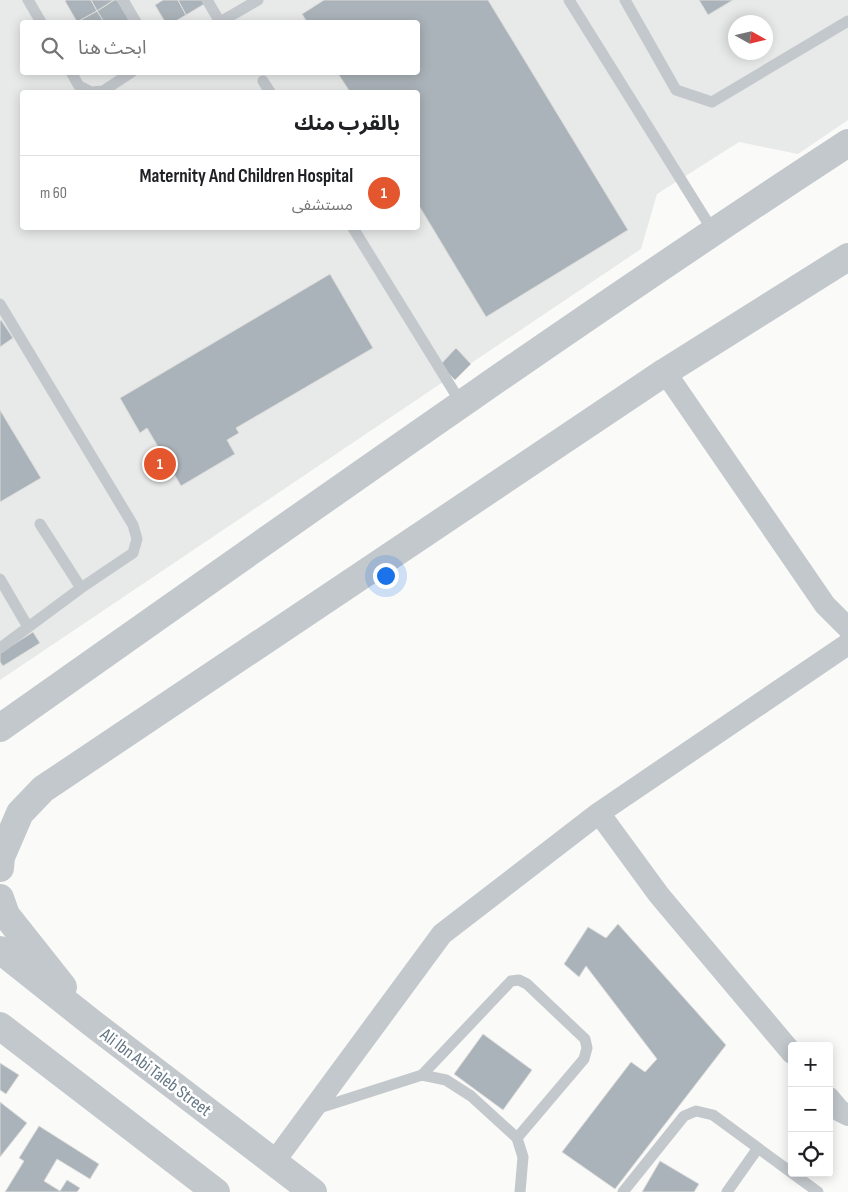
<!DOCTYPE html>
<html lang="ar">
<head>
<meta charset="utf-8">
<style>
	:root { --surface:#fff; --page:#f2f2f2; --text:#202124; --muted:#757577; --line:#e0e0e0; --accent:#e4572e }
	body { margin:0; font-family:"Sofia Sans Condensed","Noto Sans Arabic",sans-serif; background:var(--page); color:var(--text); direction:rtl }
	.controls { position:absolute; right:15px; bottom:15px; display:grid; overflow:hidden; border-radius:5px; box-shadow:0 2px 12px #0003 }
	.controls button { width:45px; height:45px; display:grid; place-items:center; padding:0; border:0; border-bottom:1px solid var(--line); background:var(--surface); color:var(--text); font:25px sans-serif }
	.compass { position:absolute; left:728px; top:15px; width:45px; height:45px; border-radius:50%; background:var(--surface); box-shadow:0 2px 12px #0003; rotate:98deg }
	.you { position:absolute; left:385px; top:575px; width:18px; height:18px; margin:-12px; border:4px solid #fff; border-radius:50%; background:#1a73e8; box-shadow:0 0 0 8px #1a73e833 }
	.badge { display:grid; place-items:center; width:32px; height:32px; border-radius:50%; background:var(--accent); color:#fff; font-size:16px; font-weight:700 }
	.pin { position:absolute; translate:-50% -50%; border:2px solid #fff; box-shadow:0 1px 5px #0006 }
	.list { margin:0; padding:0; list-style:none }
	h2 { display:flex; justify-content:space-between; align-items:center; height:65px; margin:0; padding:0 20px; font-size:21px }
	h2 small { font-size:16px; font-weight:400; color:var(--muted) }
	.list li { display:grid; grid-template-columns:32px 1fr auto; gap:15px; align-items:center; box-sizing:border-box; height:75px; padding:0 20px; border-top:1px solid var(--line) }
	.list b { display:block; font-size:19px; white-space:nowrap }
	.list p { margin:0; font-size:16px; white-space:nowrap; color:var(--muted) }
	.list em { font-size:16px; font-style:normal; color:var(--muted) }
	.icon { flex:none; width:28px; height:28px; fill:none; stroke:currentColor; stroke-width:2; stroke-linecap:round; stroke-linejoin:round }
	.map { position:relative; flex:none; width:848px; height:1192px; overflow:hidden; direction:ltr }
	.search { position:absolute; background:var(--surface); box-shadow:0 2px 12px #0003; left:20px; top:20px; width:400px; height:55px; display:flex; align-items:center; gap:12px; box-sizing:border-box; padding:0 18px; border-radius:5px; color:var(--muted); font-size:19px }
	.panel { position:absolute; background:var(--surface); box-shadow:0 2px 12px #0003; left:20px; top:90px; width:400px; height:140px; border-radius:5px; direction:rtl }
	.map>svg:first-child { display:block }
	.built { fill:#e8e9e9; fill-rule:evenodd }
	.building { fill:#aab3b9; stroke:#dcdcda }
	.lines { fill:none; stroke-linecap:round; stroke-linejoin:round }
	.service { stroke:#c3c8cc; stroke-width:11 }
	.minor { stroke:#c3c8cc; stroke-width:22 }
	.tertiary { stroke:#c3c8cc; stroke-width:28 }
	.labels { text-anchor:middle; stroke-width:5; stroke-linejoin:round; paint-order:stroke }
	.street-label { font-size:18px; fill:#657683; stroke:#fff }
</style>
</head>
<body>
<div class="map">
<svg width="848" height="1192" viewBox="0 0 848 1192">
	<rect width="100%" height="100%" fill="#fafaf8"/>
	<path class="built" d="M 0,0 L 848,0 L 848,120 L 798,154 L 739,142 L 657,194 L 641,249 L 0,680 ZM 22,22 L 418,22 L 418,72 L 22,72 ZM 736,22 L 766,22 L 766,52 L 736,52 ZM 22,92 L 418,92 L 418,228 L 22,228 Z"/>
	<path class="building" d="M 66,0 L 91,0 L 97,11 L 77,22 L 65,1 Z
		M 91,0 L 114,0 L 97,11 Z
		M 114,0 L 117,0 L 129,20 L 124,22 L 104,22 L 97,11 Z
		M 163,0 L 178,0 L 186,15 L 174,22 L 165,22 L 155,5 Z
		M 178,0 L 204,0 L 206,3 L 186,15 Z
		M 324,0 L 488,0 L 628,230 L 486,317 L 418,204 L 418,92 L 350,92 L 337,72 L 418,72 L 418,22 L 307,22 L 302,14 Z
		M 699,0 L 733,0 L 708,15 Z
		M 97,11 L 104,22 L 77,22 Z
		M 330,274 L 373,348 L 236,428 L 239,433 L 227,440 L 235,454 L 181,486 L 147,428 L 140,433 L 120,398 Z
		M 1,320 L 13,338 L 0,347 L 0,321 Z
		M 456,348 L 471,364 L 455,380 L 440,365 Z
		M 0,410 L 41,478 L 0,502 Z
		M 33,632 L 40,643 L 3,666 L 0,662 L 0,653 Z
		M 618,924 L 726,1045 L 615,1189 L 562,1152 L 631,1062 L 645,1072 L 657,1059 L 586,966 L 579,977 L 564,964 L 588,927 L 606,938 Z
		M 483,1034 L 532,1070 L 503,1110 L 454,1074 Z
		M 0,1063 L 19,1075 L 6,1094 L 0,1090 Z
		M 0,1102 L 27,1123 L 0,1157 Z
		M 39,1126 L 99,1164 L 90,1179 L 57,1159 L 44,1181 L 60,1191 L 67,1180 L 80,1188 L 77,1192 L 5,1192 L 24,1161 L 19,1158 Z
		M 660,1161 L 699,1184 L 694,1192 L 642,1192 Z"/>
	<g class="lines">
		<path class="service" d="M 28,0 L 41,22
			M 123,0 L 136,22
			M 207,0 L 220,22
			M 569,0 L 713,231
			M 625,0 L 676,90 L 712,102 L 848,21
			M 220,22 L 258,0
			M 71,72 L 79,86 L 91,92
			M 263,81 L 270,92
			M 92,92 L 103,91 L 132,72
			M 353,228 L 461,403
			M 0,304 L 133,525 L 137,539 L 133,553 L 81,588 L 0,648
			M 40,524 L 81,588
			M 0,579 L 28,627
			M 422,1075 L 511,981 L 519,980 L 527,984 L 585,1039 L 587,1048 L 584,1059 L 517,1138
			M 316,1109 L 422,1075 L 446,1080 L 471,1096 L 517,1138 L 523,1157 L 520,1192
			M 792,1173 L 818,1192
			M 623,1192 L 684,1116 L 696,1111 L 713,1115 L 792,1173
			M 727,1192 L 758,1148"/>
		<path class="minor" d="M 665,372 L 825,605 L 848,628
			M 599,813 L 659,895 L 792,1053
			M 829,1098 L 840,1111 L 848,1115
			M 274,1162 L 442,934 L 599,813 L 848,644"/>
		<path class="tertiary" d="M 0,728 C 281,530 560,331 848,143
			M 0,868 L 1,857 L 20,813 L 43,789 L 665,372 L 848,257
			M 0,898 L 6,915 L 63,987
			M 0,950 L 92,1023 L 313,1192
			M 0,1026 L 216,1192"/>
	</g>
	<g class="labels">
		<g class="street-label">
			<text transform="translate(156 1072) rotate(37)" y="6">Ali Ibn Abi Taleb Street</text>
		</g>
	</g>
</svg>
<div class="controls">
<button>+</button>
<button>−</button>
<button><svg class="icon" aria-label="locate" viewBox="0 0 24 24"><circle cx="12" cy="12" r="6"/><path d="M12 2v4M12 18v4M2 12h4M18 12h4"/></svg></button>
</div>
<svg class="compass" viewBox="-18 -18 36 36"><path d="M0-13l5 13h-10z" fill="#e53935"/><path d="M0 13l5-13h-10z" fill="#757577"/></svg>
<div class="you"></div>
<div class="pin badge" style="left:160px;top:464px">1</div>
<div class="search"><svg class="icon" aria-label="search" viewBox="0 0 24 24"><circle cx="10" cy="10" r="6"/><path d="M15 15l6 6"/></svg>ابحث هنا</div>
<section class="panel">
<h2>بالقرب منك<small></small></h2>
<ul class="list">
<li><span class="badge">1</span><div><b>Maternity And Children Hospital</b><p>مستشفى</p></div><em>60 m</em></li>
</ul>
</section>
</div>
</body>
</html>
